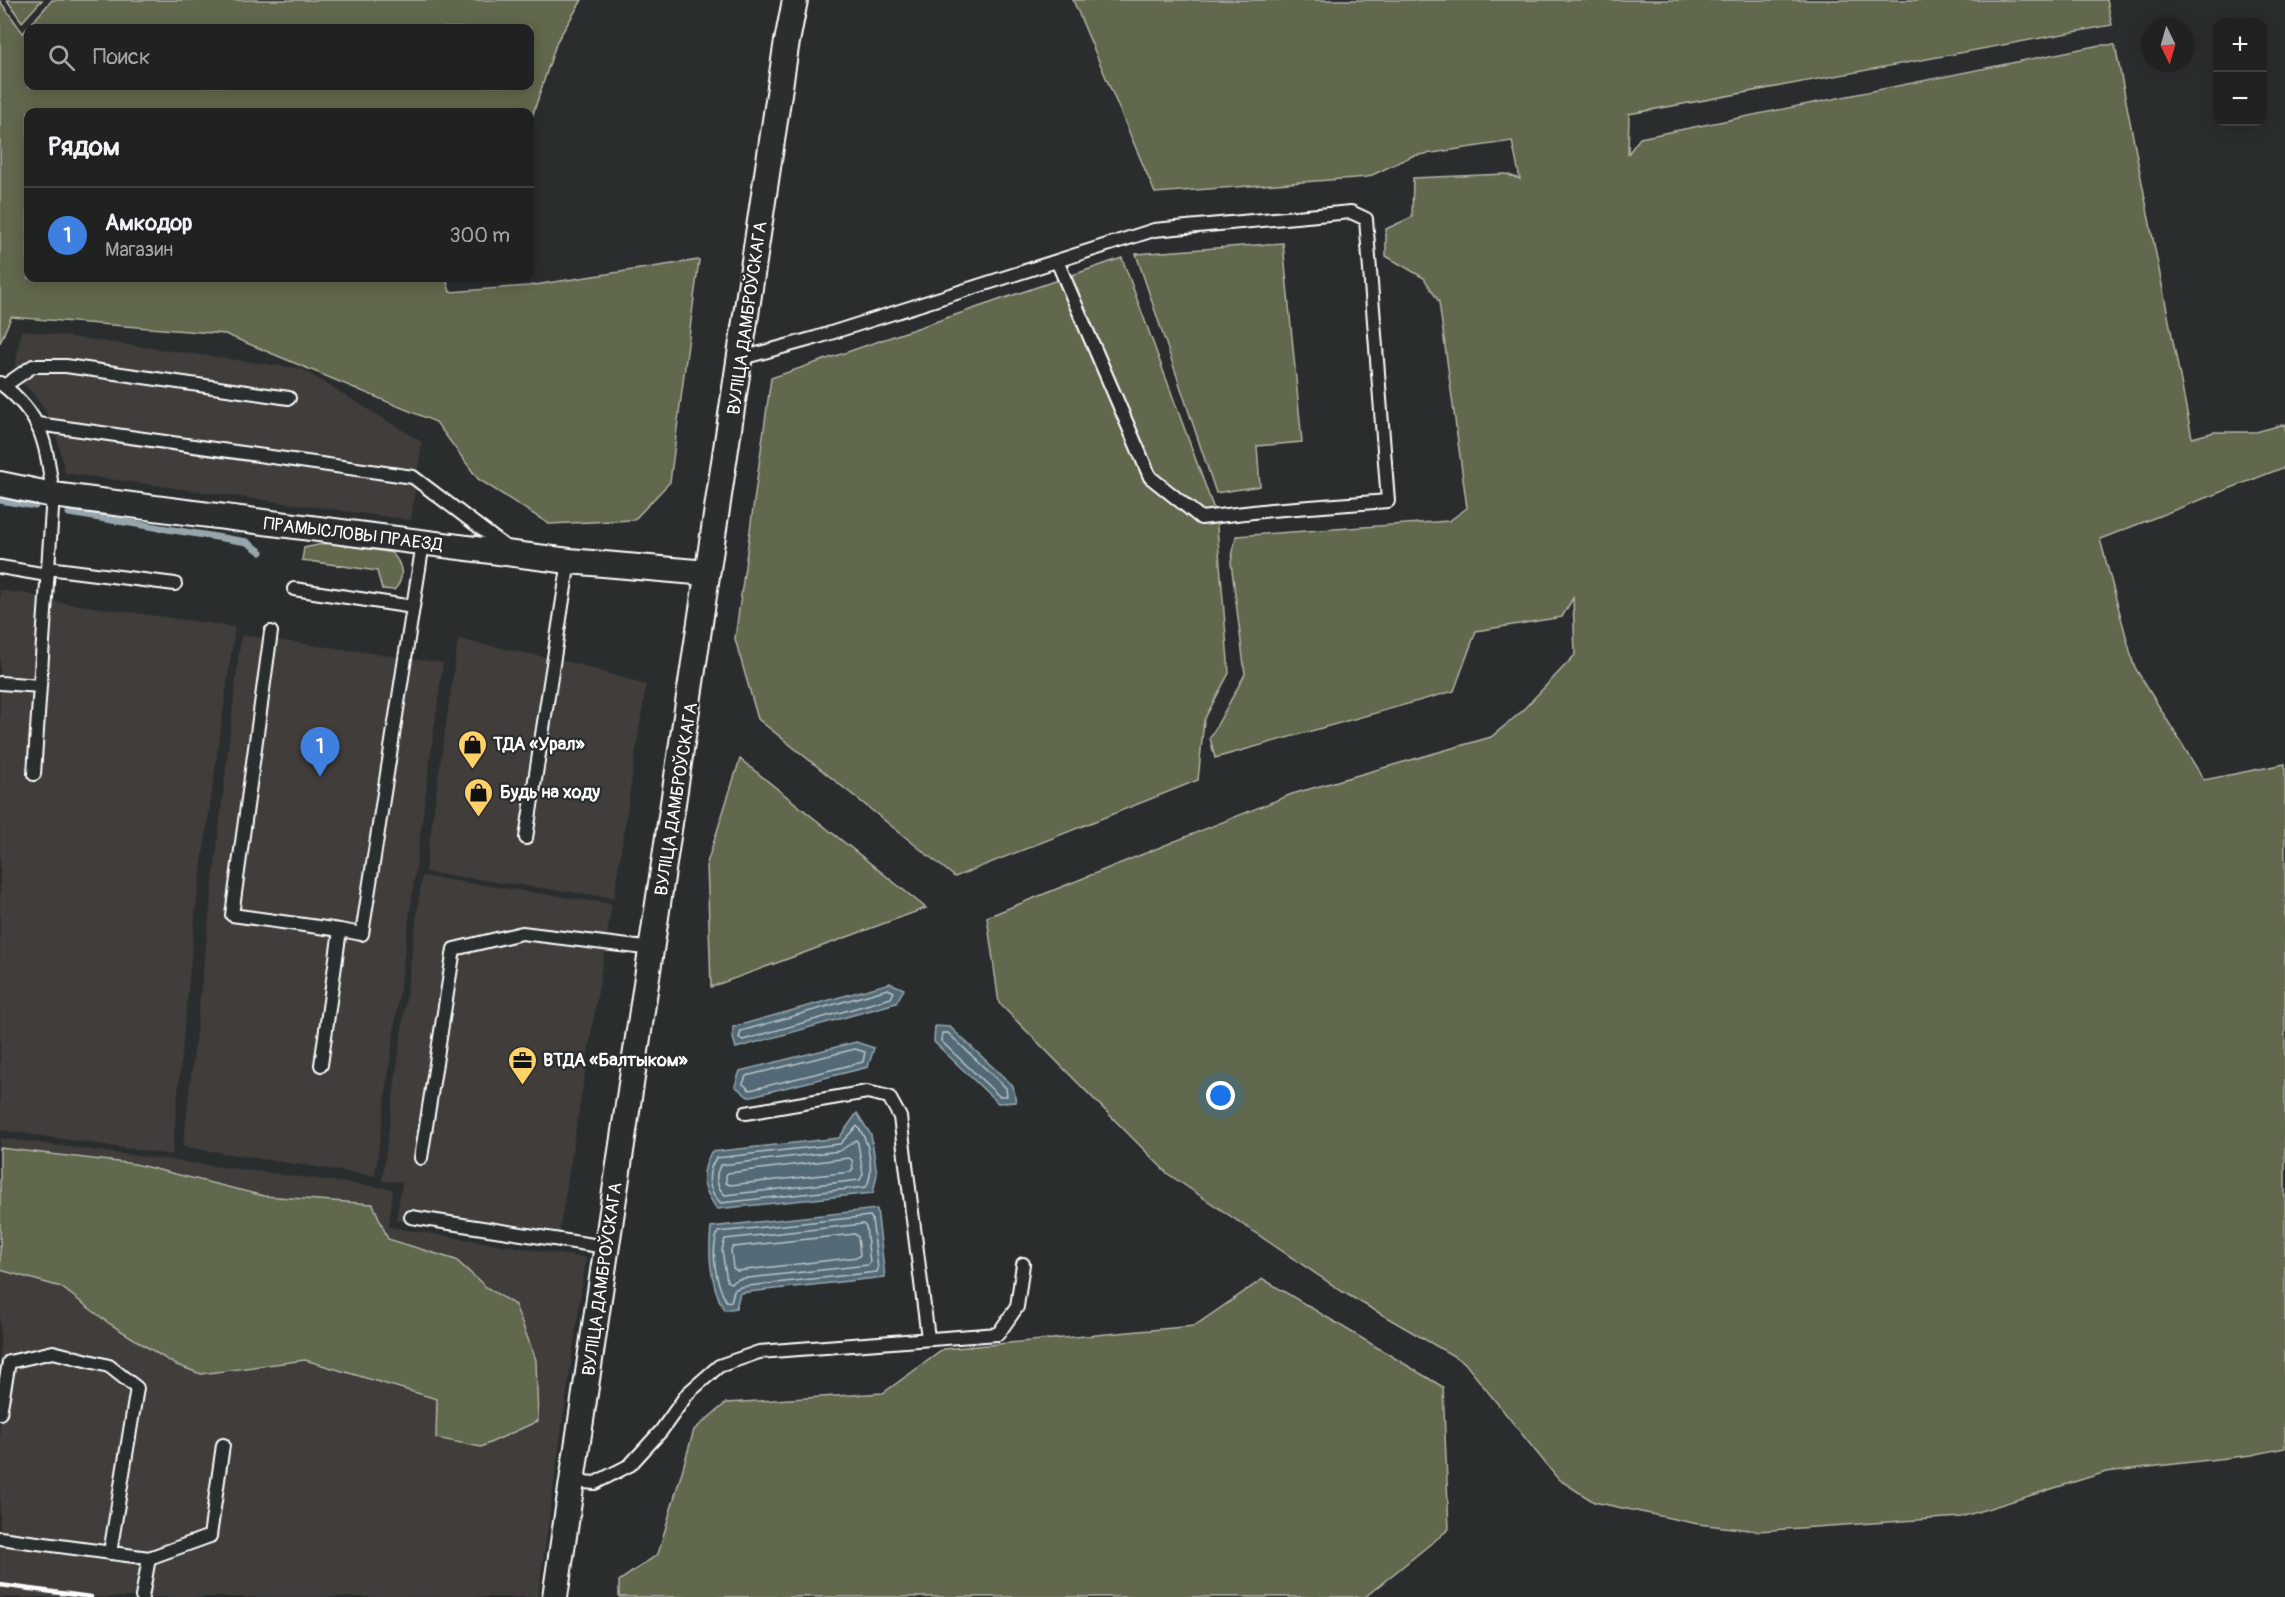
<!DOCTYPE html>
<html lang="ru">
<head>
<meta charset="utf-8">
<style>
	:root { --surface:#202222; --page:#2d2f2f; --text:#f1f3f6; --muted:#a2a4a5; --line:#3d3f40; --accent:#ffd166 }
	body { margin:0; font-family:Pangolin,sans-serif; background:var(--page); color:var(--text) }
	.controls { position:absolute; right:18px; top:18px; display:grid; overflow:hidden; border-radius:12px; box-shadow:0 3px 15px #0003 }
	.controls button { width:54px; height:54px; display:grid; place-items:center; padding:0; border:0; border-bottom:2px solid var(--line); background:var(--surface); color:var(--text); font:30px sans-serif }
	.compass { position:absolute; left:2141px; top:18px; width:54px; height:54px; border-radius:50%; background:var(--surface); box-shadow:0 3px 15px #0003; rotate:175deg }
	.you { position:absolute; left:1221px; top:1096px; width:21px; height:21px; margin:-15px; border:4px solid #fff; border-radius:50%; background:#1a73e8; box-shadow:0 0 0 9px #1a73e833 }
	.badge { display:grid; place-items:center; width:39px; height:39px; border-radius:50%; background:var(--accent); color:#fff; font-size:20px; font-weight:700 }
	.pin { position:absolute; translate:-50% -50px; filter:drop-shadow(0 2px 3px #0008) }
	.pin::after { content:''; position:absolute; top:32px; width:21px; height:18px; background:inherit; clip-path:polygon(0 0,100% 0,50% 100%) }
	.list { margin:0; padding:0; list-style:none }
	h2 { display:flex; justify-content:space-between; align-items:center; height:78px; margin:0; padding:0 24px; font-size:26px }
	h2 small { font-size:20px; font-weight:400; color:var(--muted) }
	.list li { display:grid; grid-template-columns:39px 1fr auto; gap:18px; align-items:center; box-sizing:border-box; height:96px; padding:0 24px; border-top:2px solid var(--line) }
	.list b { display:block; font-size:22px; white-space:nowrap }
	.list p { margin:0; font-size:20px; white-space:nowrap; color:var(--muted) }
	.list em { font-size:20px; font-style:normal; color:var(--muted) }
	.icon { flex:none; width:33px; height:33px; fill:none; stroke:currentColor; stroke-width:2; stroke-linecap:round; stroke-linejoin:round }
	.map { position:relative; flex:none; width:2285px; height:1597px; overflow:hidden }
	.search { position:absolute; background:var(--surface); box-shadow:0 3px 15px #0003; left:24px; top:24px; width:510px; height:66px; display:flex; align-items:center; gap:15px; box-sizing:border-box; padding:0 21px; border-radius:12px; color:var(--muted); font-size:22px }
	.panel { position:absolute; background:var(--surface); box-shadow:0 3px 15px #0003; left:24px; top:108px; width:510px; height:174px; border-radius:12px }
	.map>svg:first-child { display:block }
	.built { fill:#3f3c3a }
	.green { fill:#61684e; stroke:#b0b4a6; stroke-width:1.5; fill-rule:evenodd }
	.water { fill:#526a76; stroke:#97a6ad; stroke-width:1.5 }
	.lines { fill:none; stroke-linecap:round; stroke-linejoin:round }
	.shore { stroke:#bac3c8; stroke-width:1.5 }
	.stream { stroke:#97a6ad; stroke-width:7 }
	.lane-casing { stroke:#fff; stroke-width:16 }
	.street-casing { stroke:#fff; stroke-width:28 }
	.lane { stroke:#2a2d2e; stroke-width:12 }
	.street { stroke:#2a2d2e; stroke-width:24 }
	.rail { stroke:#fff; stroke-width:4.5 }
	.labels { text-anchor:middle; stroke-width:4.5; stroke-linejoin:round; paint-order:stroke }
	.street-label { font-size:18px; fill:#fff; stroke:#2a2d2e }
	.poi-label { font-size:18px; font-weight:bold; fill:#fff; stroke:#2a2d2e; text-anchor:start }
</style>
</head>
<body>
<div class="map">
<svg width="2285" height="1597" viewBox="0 0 2285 1597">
	<rect width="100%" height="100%" fill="#2a2d2e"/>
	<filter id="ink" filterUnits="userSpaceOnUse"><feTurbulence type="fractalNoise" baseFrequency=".0167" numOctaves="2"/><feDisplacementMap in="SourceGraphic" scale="12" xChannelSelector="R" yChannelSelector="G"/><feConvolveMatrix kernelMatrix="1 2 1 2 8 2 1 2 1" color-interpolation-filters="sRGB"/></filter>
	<g filter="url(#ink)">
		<path class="built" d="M 21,330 L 302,369 L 422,442 L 411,520 L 65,473 L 56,434 L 44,409 L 31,391 L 14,376 Z
			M 0,590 L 28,594 L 58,602 L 235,627 L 196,907 L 172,1155 L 0,1130 Z
			M 241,635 L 443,663 L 375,1176 L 183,1147 Z
			M 458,639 L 574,663 L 646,685 L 614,898 L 425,872 Z
			M 422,876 L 612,904 L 557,1247 L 396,1220 L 402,1182 L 382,1181 Z
			M 0,1138 L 393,1189 L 389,1227 L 586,1258 L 538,1597 L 0,1597 Z"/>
		<path class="green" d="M 7,0 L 42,0 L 22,22 Z
			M 52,0 L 582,0 L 557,41 L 531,120 L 530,121 L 530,112 L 28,112 L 28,278 L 446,278 L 450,292 L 528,286 L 699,260 L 670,482 L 634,520 L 549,524 L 478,479 L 436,422 L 225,334 L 11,317 L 0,343 L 0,1 L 23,33 ZM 28,28 L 530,28 L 530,86 L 28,86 Z
			M 1073,0 L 2107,0 L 2112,25 L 1629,114 L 1628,154 L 1640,138 L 2100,45 L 2115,45 L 2192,438 L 2214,432 L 2256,432 L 2285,424 L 2285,467 L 2100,539 L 2134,666 L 2204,780 L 2285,764 L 2285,1448 L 2252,1455 L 2106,1472 L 1961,1517 L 1758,1531 L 1698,1524 L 1594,1502 L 1558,1479 L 1464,1362 L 1343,1292 L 1168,1174 L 999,1003 L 987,917 L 1292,794 L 1491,737 L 1520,713 L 1575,655 L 1573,598 L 1562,617 L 1476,631 L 1454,691 L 1215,758 L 1210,738 L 1245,674 L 1231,562 L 1236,536 L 1449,521 L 1467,508 L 1439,302 L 1424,278 L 1386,256 L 1386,229 L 1412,217 L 1413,178 L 1506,174 L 1520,179 L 1512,141 L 1412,156 L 1368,177 L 1155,193 Z
			M 1283,243 L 1302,442 L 1257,446 L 1260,486 L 1216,493 L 1136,254 Z
			M 1122,258 L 1216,515 L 1229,673 L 1204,720 L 1198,780 L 955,877 L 758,719 L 735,639 L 771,378 Z
			M 332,542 L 392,553 C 402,564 406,578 394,590 L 382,589 L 377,571 L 302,560 L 304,548 Z
			M 740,759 L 926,908 L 711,987 L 707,863 Z
			M 0,1148 L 135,1164 L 264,1196 L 373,1204 L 388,1239 L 456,1260 L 486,1287 L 515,1305 L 536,1360 L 538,1421 L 481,1447 L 436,1438 L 437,1399 L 305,1360 L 201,1374 L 174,1364 L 110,1324 L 61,1287 L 0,1270 Z
			M 1263,1279 L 1443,1387 L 1449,1529 L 1365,1597 L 619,1597 L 619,1581 L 658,1554 L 694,1430 L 726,1403 L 883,1393 L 944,1349 L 1194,1326 Z"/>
		<path class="water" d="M 890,983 L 904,989 L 896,1003 L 736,1048 L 733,1038 L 733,1027 Z
			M 935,1026 L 950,1027 L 1013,1086 L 1016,1102 L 998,1103 L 934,1042 Z
			M 856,1042 L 874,1048 L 868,1067 L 748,1097 L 735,1086 L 740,1071 Z
			M 857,1113 L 871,1135 L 877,1174 L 873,1193 L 717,1209 C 702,1187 699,1177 711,1152 L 839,1138 Z
			M 877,1209 L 885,1277 L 740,1293 L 736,1308 L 724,1310 C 710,1284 708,1256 711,1227 Z"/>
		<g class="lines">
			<path class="shore" d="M 888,989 L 894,992 L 891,998 L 743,1040 L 739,1038 L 741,1031 Z
				M 942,1033 L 948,1033 L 1006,1088 L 1007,1096 L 999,1096 L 941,1041 Z
				M 855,1049 L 865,1052 L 863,1062 L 750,1090 L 743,1084 L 746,1076 Z
				M 857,1126 C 869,1139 875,1172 866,1187 L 721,1203 C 707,1191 706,1173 716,1158 L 840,1144 Z
				M 856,1140 L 858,1143 L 863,1174 L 860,1180 L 725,1195 C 716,1187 714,1174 721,1165 L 840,1151 Z
				M 849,1158 L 852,1160 L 853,1169 L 851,1172 L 730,1185 L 726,1183 L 726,1175 L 728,1173 Z
				M 870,1216 L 872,1219 L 878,1269 L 877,1272 L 740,1287 L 734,1290 L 731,1302 L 726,1301 C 716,1283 710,1252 718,1232 Z
				M 863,1224 L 866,1227 L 870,1263 L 868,1265 L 739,1279 L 730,1283 L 727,1281 L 722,1250 L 725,1239 Z
				M 855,1234 L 858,1237 L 860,1255 L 858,1257 L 737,1271 L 733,1268 L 731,1250 L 733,1247 Z"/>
			<path class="stream" d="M 0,500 L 35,506
				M 69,513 L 247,542 L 261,552"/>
			<defs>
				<path id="lane" d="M 742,358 L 815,338 L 1154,230 L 1351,212 L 1366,219 L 1388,501 L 1271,510 L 1201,518 L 1150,477 L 1057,261
					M 0,383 C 44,416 46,445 53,495 L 34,774
					M 4,386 L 33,366 L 66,366 L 289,398
					M 38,424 L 413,477 L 507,548
					M 0,567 L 47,575
					M 48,568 L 175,584
					M 294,589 L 413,607
					M 271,632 L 232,915 L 340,930
					M 0,683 L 40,686
					M 526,838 L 569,561
					M 321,1065 L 340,930 L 362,934 L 423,543
					M 746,1113 L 867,1092 L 889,1097 L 900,1117 L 928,1338
					M 421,1158 L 454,949 L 522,933 L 653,949
					M 411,1217 L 606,1247
					M 0,1413 L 9,1362 L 53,1352 L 109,1366 L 137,1388 L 110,1553
					M 572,1481 L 595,1483 L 630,1465 L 661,1431 L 688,1393 L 719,1366 L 759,1352 L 998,1334 L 1017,1307 L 1023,1264
					M 0,1538 L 149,1558
					M 142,1597 L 149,1558 L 210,1536 L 223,1445"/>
				<path id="street" d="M 0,484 L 53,495 L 569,561 L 707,573
					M 555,1597 C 630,1080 712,564 786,47 L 795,0"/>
			</defs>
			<use href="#lane" class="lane-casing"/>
			<use href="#street" class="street-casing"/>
			<use href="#lane" class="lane"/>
			<use href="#street" class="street"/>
			<path class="rail" d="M 0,1585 L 91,1597"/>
		</g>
	</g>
	<defs>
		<symbol id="shop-pin" viewBox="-11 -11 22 30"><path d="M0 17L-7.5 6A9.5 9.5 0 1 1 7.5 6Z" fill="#ffd166" stroke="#2a2d2e"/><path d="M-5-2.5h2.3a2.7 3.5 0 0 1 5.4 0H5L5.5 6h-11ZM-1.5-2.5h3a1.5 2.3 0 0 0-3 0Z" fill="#111"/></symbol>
		<symbol id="office-pin" viewBox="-11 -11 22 30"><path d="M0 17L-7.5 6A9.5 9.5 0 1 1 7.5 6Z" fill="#ffd166" stroke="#2a2d2e"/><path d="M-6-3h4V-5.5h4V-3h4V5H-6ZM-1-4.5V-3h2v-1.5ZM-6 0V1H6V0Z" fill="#111"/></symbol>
	</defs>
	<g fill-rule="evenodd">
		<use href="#shop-pin" x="456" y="728" width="33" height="45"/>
		<use href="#shop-pin" x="462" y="776" width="33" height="45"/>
		<use href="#office-pin" x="506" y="1044" width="33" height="45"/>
	</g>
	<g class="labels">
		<g class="street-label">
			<text transform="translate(747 318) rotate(-82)" y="6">ВУЛІЦА ДАМБРОЎСКАГА</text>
			<text transform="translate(353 534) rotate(7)" y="6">ПРАМЫСЛОВЫ ПРАЕЗД</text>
			<text transform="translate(676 799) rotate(-81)" y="6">ВУЛІЦА ДАМБРОЎСКАГА</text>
			<text transform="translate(602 1279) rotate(-82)" y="6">ВУЛІЦА ДАМБРОЎСКАГА</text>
		</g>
		<g class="poi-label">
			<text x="493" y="750">ТДА «Урал»</text>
			<text x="500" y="798">Будь на ходу</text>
			<text x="543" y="1066">ВТДА «Балтыком»</text>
		</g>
	</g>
</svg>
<div class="controls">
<button>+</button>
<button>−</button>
</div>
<svg class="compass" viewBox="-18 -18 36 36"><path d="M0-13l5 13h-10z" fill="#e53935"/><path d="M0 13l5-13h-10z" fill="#a2a4a5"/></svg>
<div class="you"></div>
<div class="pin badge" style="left:320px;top:777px;background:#3f7fe0">1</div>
<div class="search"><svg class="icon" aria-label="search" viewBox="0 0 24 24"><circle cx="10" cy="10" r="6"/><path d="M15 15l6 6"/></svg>Поиск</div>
<section class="panel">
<h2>Рядом<small></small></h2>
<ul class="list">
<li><span class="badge" style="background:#3f7fe0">1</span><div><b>Амкодор</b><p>Магазин</p></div><em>300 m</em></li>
</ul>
</section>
</div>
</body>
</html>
